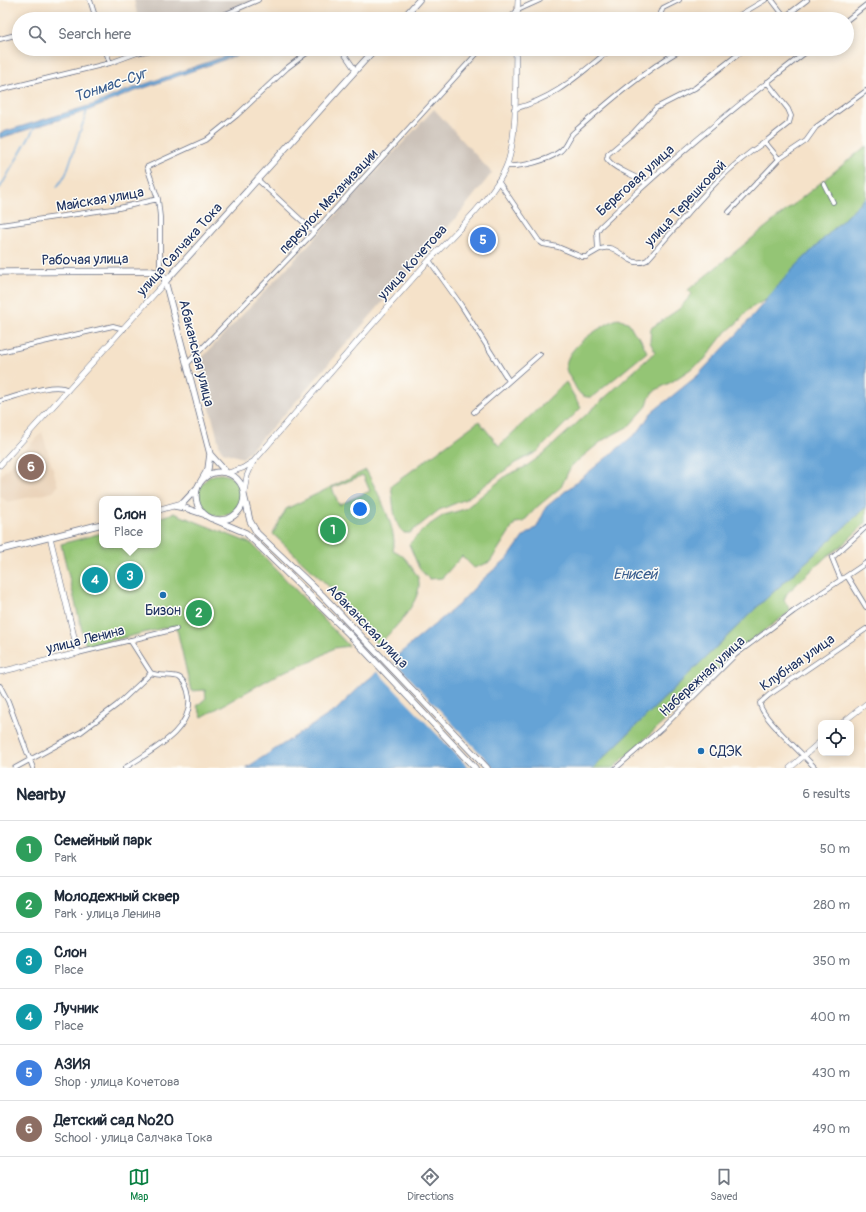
<!DOCTYPE html>
<html lang="en">
<head>
<meta charset="utf-8">
<style>
	:root { --surface:#fff; --page:#f6f6f7; --text:#1f2937; --muted:#747a83; --line:#e0e1e3; --accent:#0b8043 }
	body { margin:0; font-family:Pangolin,sans-serif; background:var(--page); color:var(--text) }
	.controls { position:absolute; right:12px; bottom:12px; display:grid; overflow:hidden; border-radius:8px; box-shadow:0 2px 10px #0003 }
	.controls button { width:36px; height:36px; display:grid; place-items:center; padding:0; border:0; border-bottom:1px solid var(--line); background:var(--surface); color:var(--text); font:20px sans-serif }
	.you { position:absolute; left:360px; top:509px; width:14px; height:14px; margin:-10px; border:3px solid #fff; border-radius:50%; background:#1a73e8; box-shadow:0 0 0 6px #1a73e833 }
	.badge { display:grid; place-items:center; width:26px; height:26px; border-radius:50%; background:var(--accent); color:#fff; font-size:13px; font-weight:700 }
	.pin { position:absolute; translate:-50% -50%; border:2px solid #fff; box-shadow:0 1px 4px #0006 }
	.popup { position:absolute; left:99px; top:496px; width:62px; height:52px; box-sizing:border-box; display:grid; place-content:center; border-radius:8px; background:var(--surface); filter:drop-shadow(0 1px 3px #0005); font-size:13px; white-space:nowrap; color:var(--muted) }
	.popup b { font-size:15px; color:var(--text) }
	.popup::after { content:''; position:absolute; left:50%; top:100%; margin-left:-8px; border:8px solid transparent; border-top-color:var(--surface) }
	.list { margin:0; padding:0; list-style:none }
	h2 { display:flex; justify-content:space-between; align-items:center; height:52px; margin:0; padding:0 16px; font-size:17px }
	h2 small { font-size:13px; font-weight:400; color:var(--muted) }
	.list li { display:grid; grid-template-columns:26px 1fr auto; gap:12px; align-items:center; box-sizing:border-box; height:56px; padding:0 16px; border-top:1px solid var(--line) }
	.list b { display:block; font-size:15px; white-space:nowrap }
	.list p { margin:0; font-size:13px; white-space:nowrap; color:var(--muted) }
	.list em { font-size:13px; font-style:normal; color:var(--muted) }
	.icon { flex:none; width:22px; height:22px; fill:none; stroke:currentColor; stroke-width:2; stroke-linecap:round; stroke-linejoin:round }
	.map { position:relative; flex:none; width:866px; height:768px; overflow:hidden }
	.search { position:absolute; background:var(--surface); box-shadow:0 2px 10px #0003; left:12px; right:12px; top:12px; height:44px; display:flex; align-items:center; gap:10px; box-sizing:border-box; padding:0 14px; border-radius:22px; color:var(--muted); font-size:15px }
	.sheet { height:388px; background:var(--surface) }
	nav { display:flex; justify-content:space-around; align-items:center; box-sizing:border-box; height:56px; border-top:1px solid var(--line); background:var(--surface); font-size:11px; color:var(--muted) }
	nav a { display:grid; justify-items:center; gap:2px }
	nav .on { color:var(--accent) }
	.map>svg:first-child { display:block }
	.built { fill:#ead3b9 }
	.industrial { fill:#ccc2b9 }
	.green { fill:#94c575; stroke:#587a6a; fill-rule:evenodd }
	.water { fill:#65a3d6; stroke:#40699a }
	.pier { fill:#f5e2c9 }
	.lines { fill:none; stroke-linecap:round; stroke-linejoin:round }
	.stream { stroke:#65a3d6; stroke-width:1.5 }
	.minor-casing { stroke:#676e83; stroke-width:5.5 }
	.tertiary-casing { stroke:#676e83; stroke-width:6 }
	.secondary-casing { stroke:#676e83; stroke-width:7 }
	.minor { stroke:#fff; stroke-width:4 }
	.tertiary { stroke:#fff; stroke-width:5 }
	.secondary { stroke:#fff; stroke-width:5.5 }
	.poi-dot { fill:#1f6fb2; stroke:#fdfcf7; stroke-width:1.5 }
	.labels { text-anchor:middle; stroke-width:3; stroke-linejoin:round; paint-order:stroke }
	.street-label { font-size:14px; fill:#1b2f5e; stroke:#fdfcf7 }
	.poi-label { font-size:14px; fill:#1b2f5e; stroke:#fdfcf7 }
	.water-label { font-size:15px; font-style:italic; fill:#395d8e; stroke:#fdfcf7 }
</style>
</head>
<body>
<div class="map">
<svg width="866" height="768" viewBox="0 0 866 768">
	<rect width="100%" height="100%" fill="#fdfcf7"/>
	<filter id="ink" filterUnits="userSpaceOnUse"><feTurbulence type="fractalNoise" baseFrequency=".025" numOctaves="2"/><feDisplacementMap in="SourceGraphic" scale="8" xChannelSelector="R" yChannelSelector="G"/><feConvolveMatrix kernelMatrix="1 2 1 2 8 2 1 2 1" color-interpolation-filters="sRGB"/></filter>
	<filter id="wash" filterUnits="userSpaceOnUse"><feTurbulence type="fractalNoise" baseFrequency=".012" numOctaves="4" result="noise"/><feDisplacementMap in="SourceGraphic" scale="16" xChannelSelector="R" yChannelSelector="G"/><feGaussianBlur stdDeviation="0.9" result="paint"/><feColorMatrix in="noise" values="0 0 0 0 0 0 0 0 0 0 0 0 0 0 0 0 0 1.4 0 .05"/><feComposite in="paint" operator="in"/></filter>
	<g filter="url(#wash)">
		<rect width="100%" height="100%" fill="#f5e2c9"/>
		<path class="built" d="M 42,432 L 58,486 L 53,492 L 8,502 L 0,496 L 0,476 Z"/>
		<path class="industrial" d="M 134,0 L 255,0 L 209,19 L 138,19 Z
			M 434,109 L 492,173 L 455,219 L 292,406 L 243,458 L 223,452 L 220,448 L 198,362 L 315,238 Z"/>
		<path class="green" d="M 866,146 L 866,197 L 789,273 L 769,298 L 749,309 L 739,321 L 723,335 L 704,360 L 673,381 L 656,390 L 649,398 L 647,406 L 629,426 L 603,440 L 571,466 L 561,487 L 537,507 L 523,522 L 515,523 L 490,562 L 474,568 L 462,556 L 442,578 L 429,579 L 419,568 L 409,544 L 426,527 L 444,515 L 465,509 L 507,475 L 525,467 L 542,455 L 655,352 L 650,342 L 651,328 L 679,309 L 692,294 L 688,290 Z
			M 619,318 L 629,323 L 634,332 L 640,338 L 647,352 L 592,397 C 582,398 578,393 574,384 C 571,379 566,373 566,367 C 566,346 602,326 619,318 Z
			M 566,382 L 581,408 L 537,452 L 515,463 L 466,499 L 439,510 L 410,533 L 404,533 C 392,523 394,501 391,486 L 479,421 L 499,446 Z
			M 366,470 C 375,487 399,531 393,550 C 404,555 408,561 414,571 C 416,574 419,578 419,582 C 421,603 392,631 378,645 L 334,600 L 338,595 L 273,534 L 286,509 ZM 363,475 L 370,491 L 339,505 L 332,488 Z
			M199 495a21 21 0 1 1 42 0a21 21 0 1 1-42 0Z
			M 866,507 L 866,523 L 839,548 L 827,556 L 787,593 L 784,600 L 791,611 L 735,652 L 678,709 L 613,768 L 593,768 L 756,608 Z
			M 174,513 L 252,544 L 349,646 L 334,648 L 313,661 L 280,673 L 202,717 L 197,706 L 206,698 L 205,690 L 191,691 L 176,625 L 86,647 L 61,544 L 102,533 L 102,545 L 158,545 L 158,518 Z"/>
		<path class="water" d="M 246,49 L 254,49 L 130,93 L 87,111 L 0,138 L 0,133 L 95,104 L 122,92 Z
			M 866,197 L 866,507 L 756,608 L 593,768 L 246,768 L 336,710 L 364,683 L 457,606 L 483,579 L 509,557 L 523,537 L 537,527 L 546,507 L 639,431 L 651,413 L 697,376 L 739,332 L 789,273 Z"/>
		<path class="pier" d="M 391,658 L 494,768 L 469,768 L 376,670 Z"/>
		<g class="lines">
			<path class="stream" d="M 57,187 L 66,174 L 87,111
				M 0,188 L 35,127"/>
		</g>
	</g>
	<g filter="url(#ink)">
		<g class="lines">
			<defs>
				<path id="minor" d="M 90,0 L 96,19
					M 772,0 L 785,17
					M 81,19 L 95,16
					M 214,19 L 258,0
					M 509,19 L 518,10 L 540,0
					M 655,19 L 660,15 L 663,8 L 679,0
					M 733,19 L 765,0
					M 782,19 L 807,0
					M 847,20 L 866,5
					M 0,39 L 19,34
					M 105,49 L 110,63
					M 341,49 L 356,71
					M 0,90 L 110,63 L 137,53 L 151,50 L 170,49
					M 514,109 C 557,97 577,76 611,49
					M 765,142 L 789,123 L 791,116 L 788,109 L 767,82
					M 507,166 C 521,167 547,161 559,152 C 566,148 567,139 573,133 C 607,103 644,71 682,49
					M 258,180 L 314,232
					M 498,181 L 539,241 L 543,244 L 558,247 L 582,257 L 586,257 L 598,250 L 597,232 L 600,227 C 666,163 737,105 810,49
					M 645,183 C 634,174 616,171 607,159 L 608,154 L 633,133 L 656,108 L 695,88 L 745,49
					M 824,184 L 833,202
					M 729,212 L 779,159 L 806,141 L 816,127 L 866,91
					M 0,225 L 119,208 L 158,199
					M 598,250 C 619,239 627,271 647,260 C 684,219 718,172 765,142 L 779,159
					M 429,260 L 461,305 L 509,381
					M 160,273 L 160,217 L 158,199 L 147,167 L 206,140 L 237,115 L 287,68 L 312,49
					M 0,352 L 113,326 L 124,329
					M 187,364 L 314,232 L 481,49
					M 0,401 C 16,397 54,381 68,390
					M 474,412 L 540,354
					M 847,576 L 866,607
					M 841,580 L 832,558 L 866,527
					M 78,653 L 176,629
					M 0,686 L 8,701 L 33,768
					M 15,768 L 81,732 L 117,705 L 151,673
					M 125,768 C 149,751 193,732 189,697 C 188,690 185,682 180,678 C 176,674 160,677 151,673 L 130,640
					M 616,768 L 661,729 L 735,655 L 794,611 L 866,563
					M 815,768 C 806,756 759,716 760,703 L 769,695 L 866,629"/>
				<path id="tertiary" d="M 517,19 L 518,0
					M 0,465 L 166,281
					M 228,473 L 243,468 L 254,461 C 310,396 366,331 423,267 C 447,240 493,199 506,167 C 518,139 515,81 516,49
					M 244,492 L 247,476 L 253,462
					M 0,672 L 78,653 L 50,537
					M 842,723 L 866,704
					M 790,768 L 821,741"/>
				<path id="secondary" d="M 402,19 L 419,0
					M 0,272 L 151,271 L 160,273 L 164,277 L 210,454 L 208,469 L 201,481
					M 166,281 L 375,49
					M 210,454 L 226,472
					M196 496a24 24 0 1 1 48 0a24 24 0 1 1-48 0Z
					M 244,495 L 250,521 L 257,533 L 322,595 L 487,768
					M 174,506 L 185,508 L 203,514
					M 158,510 L 183,503 L 196,489
					M 213,519 L 246,533 L 349,634 L 475,768
					M 0,550 L 102,524"/>
			</defs>
			<use href="#minor" class="minor-casing"/>
			<use href="#tertiary" class="tertiary-casing"/>
			<use href="#secondary" class="secondary-casing"/>
			<use href="#minor" class="minor"/>
			<use href="#tertiary" class="tertiary"/>
			<use href="#secondary" class="secondary"/>
		</g>
	</g>
	<g class="poi-dot">
		<circle cx="163" cy="595" r="4"/>
		<circle cx="701" cy="751" r="4"/>
	</g>
	<g class="labels">
		<g class="street-label">
			<text transform="translate(635 180) rotate(-42)" y="5">Береговая улица</text>
			<text transform="translate(100 199) rotate(-10)" y="5">Майская улица</text>
			<text transform="translate(328 201) rotate(-47)" y="5">переулок Механизации</text>
			<text transform="translate(685 203) rotate(-47)" y="5">улица Терешковой</text>
			<text transform="translate(179 249) rotate(-48)" y="5">улица Салчака Тока</text>
			<text transform="translate(85 259) rotate(-1)" y="5">Рабочая улица</text>
			<text transform="translate(412 262) rotate(-48)" y="5">улица Кочетова</text>
			<text transform="translate(197 353) rotate(76)" y="5">Абаканская улица</text>
			<text transform="translate(368 626) rotate(46)" y="5">Абаканская улица</text>
			<text transform="translate(85 639) rotate(-14)" y="5">улица Ленина</text>
			<text transform="translate(797 662) rotate(-35)" y="5">Клубная улица</text>
			<text transform="translate(702 676) rotate(-43)" y="5">Набережная улица</text>
		</g>
		<g class="poi-label">
			<text x="163" y="615">Бизон</text>
			<text x="709" y="756" text-anchor="start">СДЭК</text>
		</g>
		<g class="water-label">
			<text transform="translate(110 85) rotate(-19)" y="5">Тонмас-Суг</text>
			<text x="635" y="579">Енисей</text>
		</g>
	</g>
</svg>
<div class="controls">
<button><svg class="icon" aria-label="locate" viewBox="0 0 24 24"><circle cx="12" cy="12" r="6"/><path d="M12 2v4M12 18v4M2 12h4M18 12h4"/></svg></button>
</div>
<div class="you"></div>
<div class="pin badge" style="left:333px;top:530px;background:#2e9e5b">1</div>
<div class="pin badge" style="left:199px;top:613px;background:#2e9e5b">2</div>
<div class="pin badge" style="left:130px;top:576px;background:#0f9aa8">3</div>
<div class="popup"><b>Слон</b>Place</div>
<div class="pin badge" style="left:95px;top:580px;background:#0f9aa8">4</div>
<div class="pin badge" style="left:483px;top:240px;background:#3f7fe0">5</div>
<div class="pin badge" style="left:31px;top:467px;background:#8d6e63">6</div>
<div class="search"><svg class="icon" aria-label="search" viewBox="0 0 24 24"><circle cx="10" cy="10" r="6"/><path d="M15 15l6 6"/></svg>Search here</div>
</div>
<section class="sheet">
<h2>Nearby<small>6 results</small></h2>
<ul class="list">
<li><span class="badge" style="background:#2e9e5b">1</span><div><b>Семейный парк</b><p>Park</p></div><em>50 m</em></li>
<li><span class="badge" style="background:#2e9e5b">2</span><div><b>Молодежный сквер</b><p>Park · улица Ленина</p></div><em>280 m</em></li>
<li><span class="badge" style="background:#0f9aa8">3</span><div><b>Слон</b><p>Place</p></div><em>350 m</em></li>
<li><span class="badge" style="background:#0f9aa8">4</span><div><b>Лучник</b><p>Place</p></div><em>400 m</em></li>
<li><span class="badge" style="background:#3f7fe0">5</span><div><b>АЗИЯ</b><p>Shop · улица Кочетова</p></div><em>430 m</em></li>
<li><span class="badge" style="background:#8d6e63">6</span><div><b>Детский сад №20</b><p>School · улица Салчака Тока</p></div><em>490 m</em></li>
</ul>
</section>
<nav>
<a class="on"><svg class="icon" aria-label="map" viewBox="0 0 24 24"><path d="M3 6l6-2 6 2 6-2v14l-6 2-6-2-6 2zM9 4v14M15 6v14"/></svg>Map</a>
<a><svg class="icon" aria-label="directions" viewBox="0 0 24 24"><path d="M12 3l9 9-9 9-9-9zM9 14v-3h6M13 9l2 2-2 2"/></svg>Directions</a>
<a><svg class="icon" aria-label="saved" viewBox="0 0 24 24"><path d="M7 4h10v16l-5-4-5 4z"/></svg>Saved</a>
</nav>
</body>
</html>
